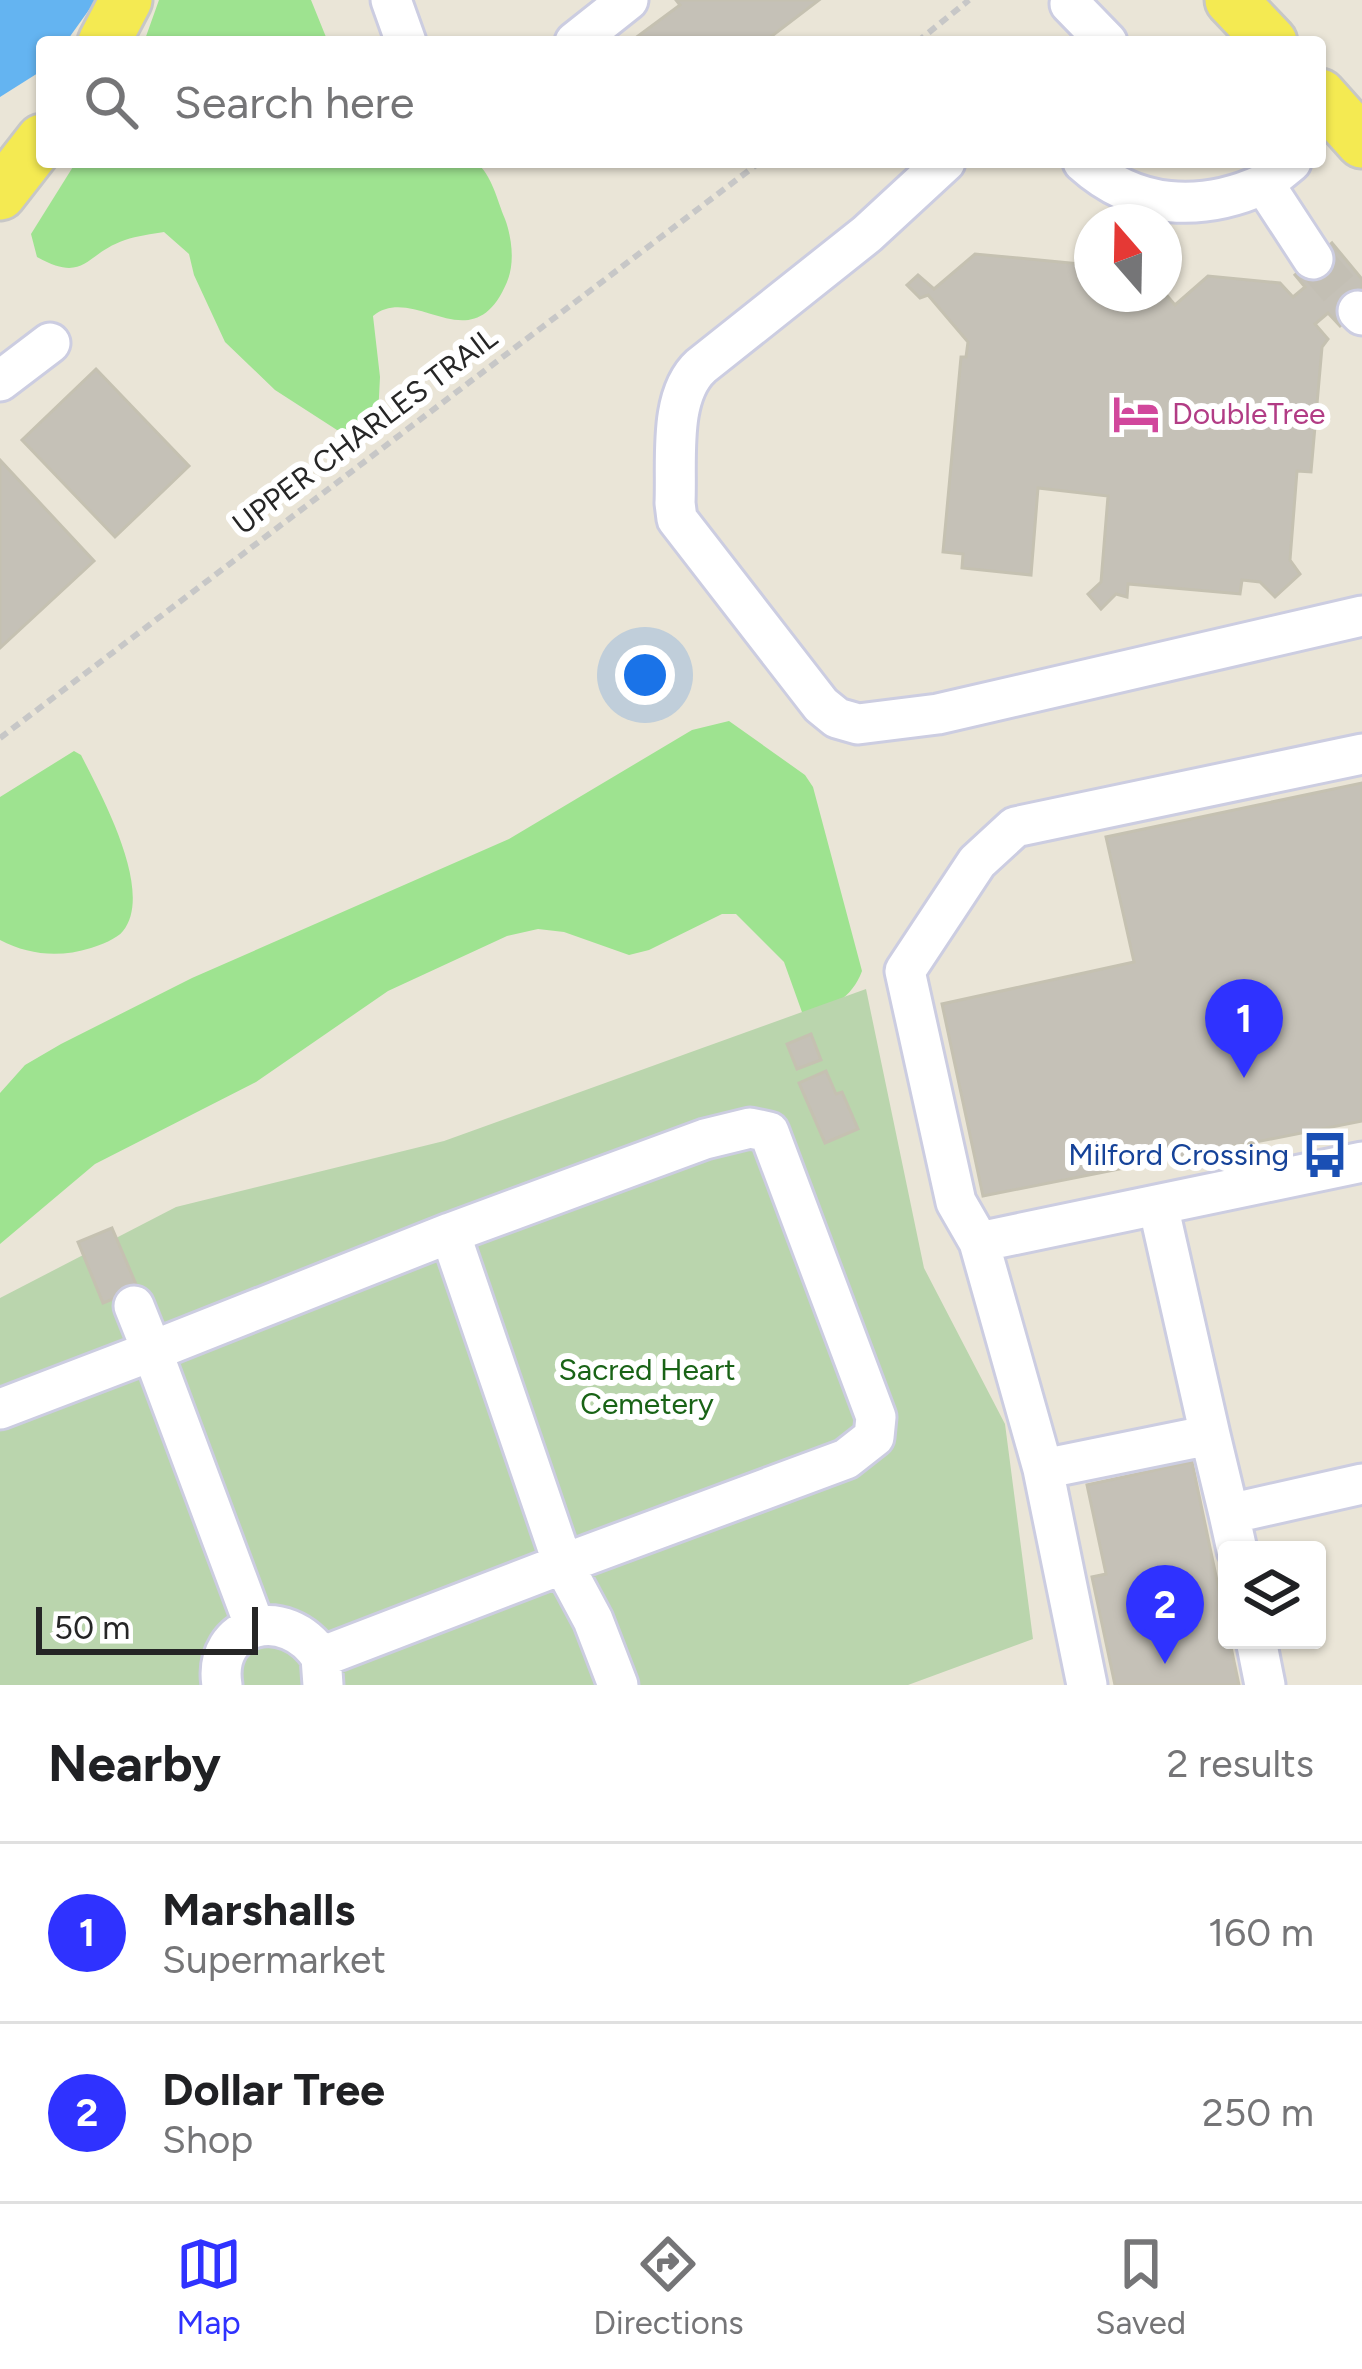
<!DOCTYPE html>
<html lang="en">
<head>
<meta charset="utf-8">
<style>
	:root { --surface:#fff; --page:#f2f2f2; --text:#202124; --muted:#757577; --line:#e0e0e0; --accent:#2f32ff }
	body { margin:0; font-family:Figtree,sans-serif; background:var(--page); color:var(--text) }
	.controls { position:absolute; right:36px; bottom:36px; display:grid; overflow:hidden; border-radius:12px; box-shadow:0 3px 9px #0004 }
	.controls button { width:108px; height:108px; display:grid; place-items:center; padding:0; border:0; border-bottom:3px solid var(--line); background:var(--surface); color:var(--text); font:60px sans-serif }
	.compass { position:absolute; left:1074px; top:204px; width:108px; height:108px; border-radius:50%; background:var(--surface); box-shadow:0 3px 9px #0004; rotate:340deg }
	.scale { position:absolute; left:36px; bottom:30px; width:222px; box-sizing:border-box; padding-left:12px; border:6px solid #262626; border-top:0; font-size:33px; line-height:42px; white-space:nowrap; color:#262626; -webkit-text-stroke:9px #fff; paint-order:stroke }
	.you { position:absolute; left:645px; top:675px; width:42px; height:42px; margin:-30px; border:9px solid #fff; border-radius:50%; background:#1a73e8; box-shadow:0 0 0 18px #1a73e833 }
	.badge { display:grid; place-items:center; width:78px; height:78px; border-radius:50%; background:var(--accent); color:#fff; font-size:39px; font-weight:700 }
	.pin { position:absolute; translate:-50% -99px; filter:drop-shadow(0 3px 6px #0008) }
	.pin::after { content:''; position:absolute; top:63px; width:42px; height:36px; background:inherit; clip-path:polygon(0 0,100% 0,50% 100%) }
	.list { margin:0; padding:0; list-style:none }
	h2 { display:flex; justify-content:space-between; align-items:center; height:156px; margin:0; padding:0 48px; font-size:51px }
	h2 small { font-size:39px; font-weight:400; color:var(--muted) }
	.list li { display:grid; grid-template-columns:78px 1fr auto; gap:36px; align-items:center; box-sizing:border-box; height:180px; padding:0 48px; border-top:3px solid var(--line) }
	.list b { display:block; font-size:45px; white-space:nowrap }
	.list p { margin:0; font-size:39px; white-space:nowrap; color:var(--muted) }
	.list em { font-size:39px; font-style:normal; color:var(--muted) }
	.icon { flex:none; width:66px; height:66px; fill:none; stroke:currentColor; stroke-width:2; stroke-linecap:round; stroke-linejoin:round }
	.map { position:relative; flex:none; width:1362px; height:1685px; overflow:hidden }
	.search { position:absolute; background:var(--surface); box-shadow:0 3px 9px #0004; left:36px; right:36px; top:36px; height:132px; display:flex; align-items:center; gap:30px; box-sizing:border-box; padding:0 42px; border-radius:12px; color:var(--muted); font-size:45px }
	.sheet { height:516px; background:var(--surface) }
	nav { display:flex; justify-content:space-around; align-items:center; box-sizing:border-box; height:168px; border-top:3px solid var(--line); background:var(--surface); font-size:33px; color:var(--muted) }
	nav a { display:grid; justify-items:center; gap:6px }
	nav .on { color:var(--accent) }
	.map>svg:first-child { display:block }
	.green { fill:#9ee390 }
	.cemetery { fill:#bad5ad }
	.water { fill:#64b4f1 }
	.building { fill:#c5c1b7; stroke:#c5c1b1; stroke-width:3 }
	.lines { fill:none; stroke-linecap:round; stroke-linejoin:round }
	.minor-tunnel { stroke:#c3bfb4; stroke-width:39; stroke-dasharray:39 20; stroke-linecap:butt }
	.minor-casing { stroke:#cccde1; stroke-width:45 }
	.major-casing { stroke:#c7c7c7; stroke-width:57 }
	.path { stroke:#c7c7c7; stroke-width:6; stroke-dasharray:9 6; stroke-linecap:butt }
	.minor { stroke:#fff; stroke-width:39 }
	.major { stroke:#f4ea52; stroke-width:51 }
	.labels { text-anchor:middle; stroke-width:12; stroke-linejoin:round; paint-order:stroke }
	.hotel-label { font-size:30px; fill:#b23c85; stroke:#fff; text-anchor:start }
	.street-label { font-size:30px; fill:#262626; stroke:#fff }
	.transit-label { font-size:30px; fill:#164399; stroke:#fff; text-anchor:end }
	.park-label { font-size:30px; fill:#196316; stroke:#fff }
</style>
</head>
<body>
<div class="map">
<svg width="1362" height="1685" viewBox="0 0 1362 1685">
	<rect width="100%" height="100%" fill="#eae5d7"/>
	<path class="green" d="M 159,0 L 311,0 L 328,42 L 144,42 Z
		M 76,162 L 476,162 C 492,175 497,200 505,219 C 512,238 515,263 507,282 C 472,365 415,282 373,316 L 380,377 L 378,416 L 358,430 L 337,430 L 275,390 L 225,342 L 194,275 L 189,254 L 164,232 C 152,234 137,236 125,240 C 84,254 86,284 37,257 L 31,234 Z
		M 729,721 L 805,775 L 813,787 L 862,971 C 852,998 830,1010 803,1015 L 784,962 L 736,914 L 722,914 L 649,950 L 629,955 L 564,932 L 538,929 L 507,936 L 388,991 L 256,1082 L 95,1164 L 0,1244 L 0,1093 L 25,1065 L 61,1044 L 192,978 L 509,839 L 692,730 Z
		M 74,751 L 81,755 C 100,793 155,891 123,931 C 117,939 100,945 91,948 C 59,958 29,955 0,940 L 0,797 Z"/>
	<path class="cemetery" d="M 866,989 L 924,1268 L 1005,1424 L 1033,1639 L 908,1685 L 0,1685 L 0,1298 L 176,1207 L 444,1141 Z"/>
	<path class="water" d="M 0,0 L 96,0 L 66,42 L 42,42 L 42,68 L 38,73 L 0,97 Z"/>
	<path class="building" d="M 676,0 L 819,0 L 764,42 L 630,42 L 680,5 Z
		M 1332,243 L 1362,279 L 1362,307 L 1340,326 L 1328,313 L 1315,324 L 1328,339 L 1322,347 L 1311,472 L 1297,471 L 1290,560 L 1300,574 L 1275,597 L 1260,582 L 1242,580 L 1240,594 L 1128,584 L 1127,597 L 1116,594 L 1101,609 L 1088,594 L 1101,582 L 1108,496 L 1038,488 L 1031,575 L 962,568 L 963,554 L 943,552 L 961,357 L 966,357 L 968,342 L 928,295 L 920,298 L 907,285 L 918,275 L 934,289 L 975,254 L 1092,265 L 1092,294 L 1164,292 L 1175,305 L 1208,276 L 1280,283 L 1293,297 L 1305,287 L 1295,275 Z
		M 96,369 L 189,466 L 115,537 L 22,440 Z
		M 0,460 L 94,561 L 0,648 Z
		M 1362,783 L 1362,1121 L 983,1196 L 942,1004 L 1134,962 L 1106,837 Z
		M 811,1034 L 821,1060 L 797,1069 L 787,1044 Z
		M 826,1071 L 836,1094 L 842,1092 L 858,1129 L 825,1143 L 799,1083 Z
		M 112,1228 L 138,1289 L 103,1303 L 78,1242 Z
		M 1192,1462 L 1239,1685 L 1115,1685 L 1092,1577 L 1106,1574 L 1087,1485 Z"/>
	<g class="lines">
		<path class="minor-tunnel" d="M 1313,259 L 1358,311"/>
		<defs>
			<path id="minor" d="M 391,0 L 406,42
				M 1070,4 L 1107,42
				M 575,42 L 628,0
				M 945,162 L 867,234 L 701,366 C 668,396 677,461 675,503 L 677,519 L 821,705 L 837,718 L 858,724 L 938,714 L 1362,616
				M 1083,162 C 1135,209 1200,213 1264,184
				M 1291,162 L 1264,184 L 1313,259
				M 1358,311 L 1362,315
				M 0,381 L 50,343
				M 1158,1205 L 1210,1435
				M 979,1242 L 1362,1162
				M 134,1306 L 152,1351 L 450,1233 L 563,1564 L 846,1459 L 874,1437 L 876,1417 L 769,1132 L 750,1128 L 705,1139 L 450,1233
				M 0,1409 L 152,1351 L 255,1627
				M 1043,1469 L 1210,1435 L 1229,1514 L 1362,1484
				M 1229,1514 L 1237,1550
				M 1256,1640 L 1265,1685
				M 222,1685 C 212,1623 286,1603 321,1657
				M 323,1685 L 321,1657 L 563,1564 L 593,1620 L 618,1685
				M 1087,1685 L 1043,1469 L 979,1242 L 956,1202 L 905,971 L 977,862 L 1015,827 L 1362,754"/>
			<path id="major" d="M 1231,0 L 1271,42
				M 104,42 L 126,0
				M 1320,95 L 1362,142
				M 0,194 L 42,140"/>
		</defs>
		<use href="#minor" class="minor-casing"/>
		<use href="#major" class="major-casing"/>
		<path class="path" d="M 917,42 L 969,0
			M 0,738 L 760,162"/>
		<use href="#minor" class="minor"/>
		<use href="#major" class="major"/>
	</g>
	<defs>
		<symbol id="hotel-bare" viewBox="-9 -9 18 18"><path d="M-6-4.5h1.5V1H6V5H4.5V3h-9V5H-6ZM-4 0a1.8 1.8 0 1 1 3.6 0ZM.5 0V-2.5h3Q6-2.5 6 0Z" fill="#d1479c" stroke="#fff" stroke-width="2.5" paint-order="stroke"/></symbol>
		<symbol id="bus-bare" viewBox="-9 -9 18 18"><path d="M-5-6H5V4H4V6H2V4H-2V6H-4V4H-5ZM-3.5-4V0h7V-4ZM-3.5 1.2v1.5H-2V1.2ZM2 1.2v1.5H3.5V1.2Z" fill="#1a4fb4" stroke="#fff" stroke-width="2.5" paint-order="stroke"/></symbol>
	</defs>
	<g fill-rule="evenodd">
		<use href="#hotel-bare" x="1103" y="381" width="66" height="66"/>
		<use href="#bus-bare" x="1292" y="1122" width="66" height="66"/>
	</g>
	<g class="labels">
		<g class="hotel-label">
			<text x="1172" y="424">DoubleTree</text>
		</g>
		<g class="street-label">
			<text transform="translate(365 431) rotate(-37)" y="10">UPPER CHARLES TRAIL</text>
		</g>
		<g class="transit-label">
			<text x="1289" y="1165">Milford Crossing</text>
		</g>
		<g class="park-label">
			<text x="647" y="1380">Sacred Heart<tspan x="647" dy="34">Cemetery</tspan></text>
		</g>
	</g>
</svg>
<div class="controls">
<button><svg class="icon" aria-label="layers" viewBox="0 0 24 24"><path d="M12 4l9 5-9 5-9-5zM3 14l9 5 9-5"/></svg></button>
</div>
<svg class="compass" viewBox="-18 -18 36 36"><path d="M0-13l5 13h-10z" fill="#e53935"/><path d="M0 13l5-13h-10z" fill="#757577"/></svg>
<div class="scale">50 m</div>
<div class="you"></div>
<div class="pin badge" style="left:1244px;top:1078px">1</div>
<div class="pin badge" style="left:1165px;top:1664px">2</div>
<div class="search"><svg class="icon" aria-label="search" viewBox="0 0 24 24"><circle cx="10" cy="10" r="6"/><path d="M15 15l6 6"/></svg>Search here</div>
</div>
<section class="sheet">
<h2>Nearby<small>2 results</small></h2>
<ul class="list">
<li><span class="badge">1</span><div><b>Marshalls</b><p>Supermarket</p></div><em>160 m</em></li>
<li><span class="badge">2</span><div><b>Dollar Tree</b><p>Shop</p></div><em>250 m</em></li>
</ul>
</section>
<nav>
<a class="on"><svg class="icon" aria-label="map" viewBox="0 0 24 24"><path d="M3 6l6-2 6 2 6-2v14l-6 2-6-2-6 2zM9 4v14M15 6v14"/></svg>Map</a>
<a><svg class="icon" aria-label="directions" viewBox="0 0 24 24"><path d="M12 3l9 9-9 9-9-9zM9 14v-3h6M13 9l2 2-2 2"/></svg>Directions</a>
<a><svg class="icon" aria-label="saved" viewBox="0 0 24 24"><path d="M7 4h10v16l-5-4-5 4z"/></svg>Saved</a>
</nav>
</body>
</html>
